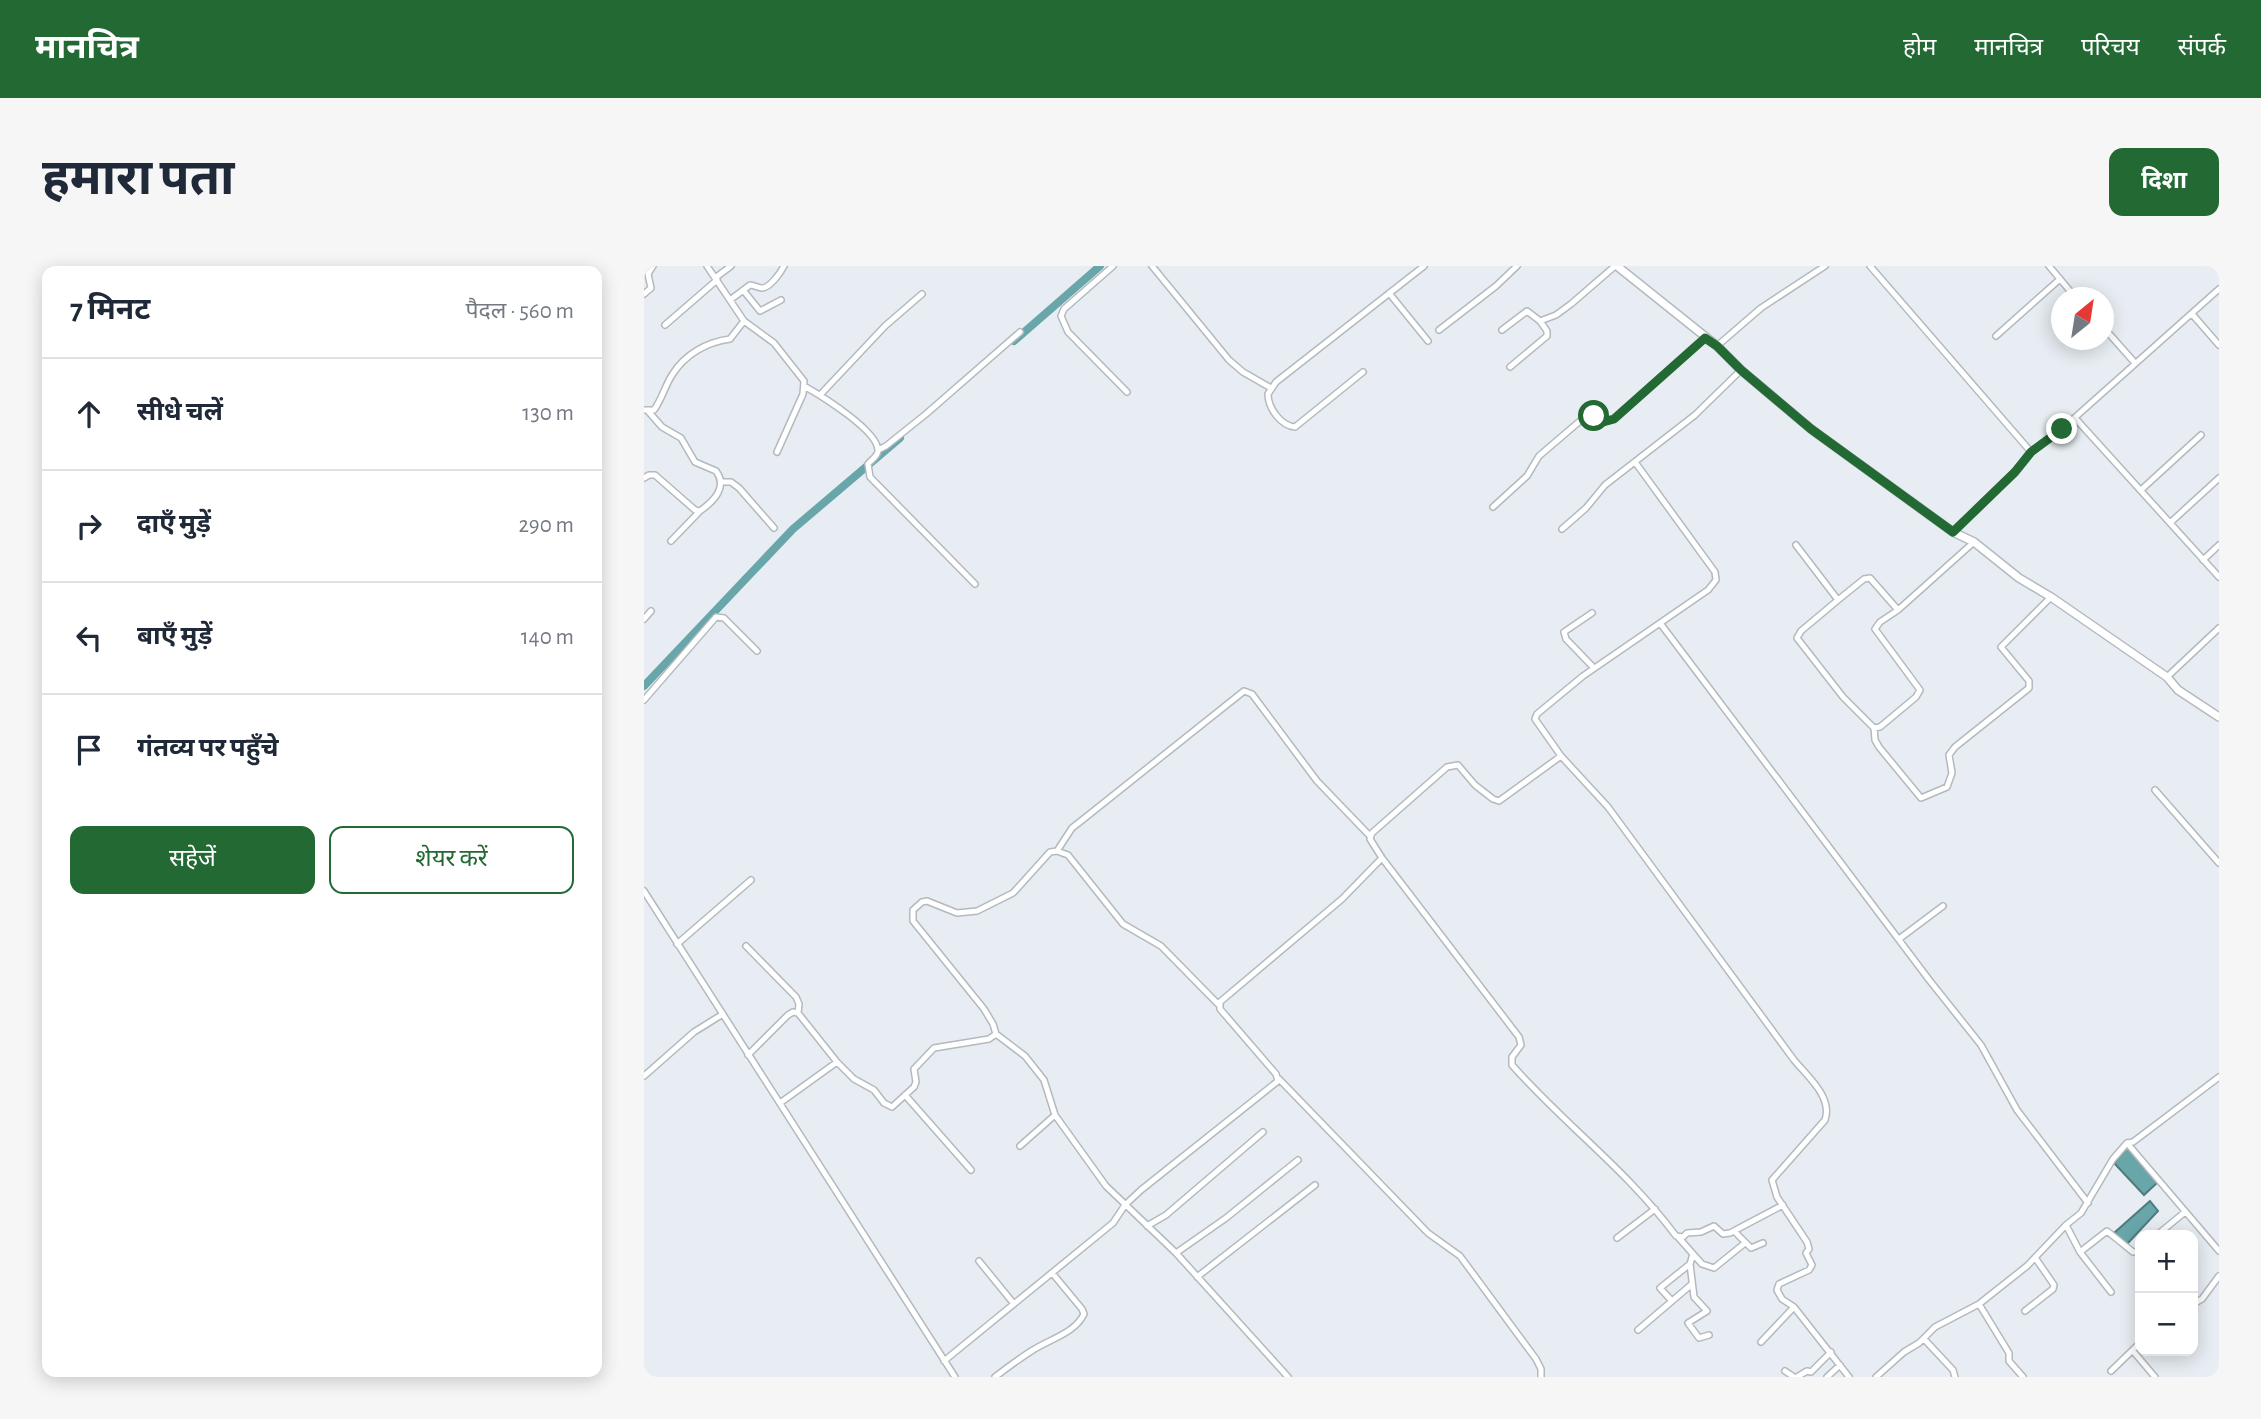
<!DOCTYPE html>
<html lang="hi">
<head>
<meta charset="utf-8">
<style>
	:root { --surface:#fff; --page:#f6f6f7; --text:#1f2937; --muted:#747a83; --line:#e0e1e3; --accent:#236934 }
	body { margin:0; font-family:"Alegreya Sans","Noto Sans Devanagari",sans-serif; background:var(--page); color:var(--text) }
	.controls { position:absolute; right:21px; bottom:21px; display:grid; overflow:hidden; border-radius:14px; box-shadow:0 4px 18px #0003 }
	.controls button { width:63px; height:63px; display:grid; place-items:center; padding:0; border:0; border-bottom:2px solid var(--line); background:var(--surface); color:var(--text); font:35px sans-serif }
	.compass { position:absolute; left:1407px; top:21px; width:63px; height:63px; border-radius:50%; background:var(--surface); box-shadow:0 4px 18px #0003; rotate:30deg }
	.stop { position:absolute; width:21px; height:21px; margin:-16px; border:5px solid #236934; border-radius:50%; background:#fff }
	.stop.end { background:#236934; border-color:#fff; box-shadow:0 2px 7px #0008 }
	.list { margin:0; padding:0; list-style:none }
	h2 { display:flex; justify-content:space-between; align-items:center; height:91px; margin:0; padding:0 28px; font-size:30px }
	h2 small { font-size:23px; font-weight:400; color:var(--muted) }
	.list li { display:grid; grid-template-columns:46px 1fr auto; gap:21px; align-items:center; box-sizing:border-box; height:112px; padding:0 28px; border-top:2px solid var(--line) }
	.list b { display:block; font-size:26px; white-space:nowrap }
	.list em { font-size:23px; font-style:normal; color:var(--muted) }
	.actions { display:flex; gap:14px; padding:21px 28px }
	.actions a { flex:1; padding:16px 0; border:2px solid var(--accent); border-radius:14px; text-align:center; font-size:24px; color:var(--accent) }
	.actions .main { background:var(--accent); color:#fff }
	.icon { flex:none; width:38px; height:38px; fill:none; stroke:currentColor; stroke-width:2; stroke-linecap:round; stroke-linejoin:round }
	.map { position:relative; flex:none; width:1575px; height:1111px; overflow:hidden; border-radius:14px }
	header { display:flex; align-items:center; gap:42px; box-sizing:border-box; height:98px; padding:0 35px; background:var(--accent); color:#fff }
	header strong { font-size:33px }
	nav { display:flex; gap:38px; margin-inline-start:auto; font-size:24px }
	.intro { display:flex; align-items:center; justify-content:space-between; box-sizing:border-box; height:168px; padding:0 42px }
	h1 { margin:0; font-size:49px }
	.button { padding:18px 32px; border-radius:14px; background:var(--accent); color:#fff; font-size:24px; font-weight:700 }
	main { display:flex; gap:42px; padding:0 42px }
	aside { flex:1; background:var(--surface); border-radius:14px; box-shadow:0 4px 18px #0003 }
	.map>svg:first-child { display:block }
	.water { fill:#68a6a9; stroke:#4f7b7e; stroke-width:2 }
	.lines { fill:none; stroke-linecap:round; stroke-linejoin:round }
	.canal { stroke:#68a6a9; stroke-width:8 }
	.minor-casing { stroke:#b3b9be; stroke-width:8 }
	.tertiary-casing { stroke:#b3b9be; stroke-width:10 }
	.minor { stroke:#fff; stroke-width:5 }
	.tertiary { stroke:#fff; stroke-width:7 }
	.route { stroke:#236934; stroke-width:9 }
</style>
</head>
<body>
<header>
<strong>मानचित्र</strong>
<nav><a>होम</a><a>मानचित्र</a><a>परिचय</a><a>संपर्क</a></nav>
</header>
<div class="intro"><h1>हमारा पता</h1><a class="button">दिशा</a></div>
<main>
<aside>
<h2>7 मिनट<small>पैदल · 560 m</small></h2>
<ul class="list">
<li><svg class="icon" aria-label="ahead" viewBox="0 0 24 24"><path d="M12 20V5M6 11l6-6 6 6"/></svg><div><b>सीधे चलें</b></div><em>130 m</em></li>
<li><svg class="icon" aria-label="right" viewBox="0 0 24 24"><path d="M7 20v-9h11M14 6l5 5-5 5"/></svg><div><b>दाएँ मुड़ें</b></div><em>290 m</em></li>
<li><svg class="icon" aria-label="left" viewBox="0 0 24 24"><path d="M17 20v-9H6M10 6l-5 5 5 5"/></svg><div><b>बाएँ मुड़ें</b></div><em>140 m</em></li>
<li><svg class="icon" aria-label="arrive" viewBox="0 0 24 24"><path d="M6 21V4h12l-3 4 3 4H6"/></svg><div><b>गंतव्य पर पहुँचे</b></div></li>
</ul>
<div class="actions"><a class="main">सहेजें</a><a>शेयर करें</a></div>
</aside>
<div class="map">
<svg width="1575" height="1111" viewBox="0 0 1575 1111">
	<rect width="100%" height="100%" fill="#e7edf2"/>
	<path class="water" d="M 1483,881 L 1514,916 L 1500,929 L 1470,897 Z
		M 1506,935 L 1514,945 L 1483,978 L 1470,967 Z"/>
	<g class="lines">
		<path class="canal" d="M 370,75 L 456,0
			M 0,420 L 149,263 L 256,172"/>
		<defs>
			<path id="minor" d="M 63,0 L 100,55 L 130,77 L 160,115 L 159,128 L 133,186
				M 469,0 L 420,43 L 417,50 L 424,66 L 483,126
				M 508,0 L 585,94 L 599,106 L 627,122
				M 1226,0 L 1387,186
				M 1405,0 L 1432,32
				M 71,12 L 87,0
				M 99,24 L 116,45 L 137,34
				M 745,27 L 784,75
				M 0,28 L 7,22 L 4,8 L 9,0
				M 86,34 L 106,19 C 110,19 114,22 118,22 C 126,22 137,6 140,0
				M 1548,48 L 1575,79
				M 21,59 L 73,14
				M 1460,62 L 1491,97
				M 795,64 L 852,20 L 873,0
				M 858,64 L 883,45 L 896,55 L 912,49 L 927,38 L 971,0
				M 1352,70 L 1416,13
				M 1073,80 L 1117,42 L 1181,0
				M 866,101 L 903,70 L 903,65 L 896,55
				M 719,106 L 651,161 C 637,160 624,142 624,128 L 632,116 L 780,0
				M 160,120 C 176,129 235,165 234,185 C 234,190 227,194 224,198 L 226,211 L 331,318
				M 176,129 L 241,60 L 278,28
				M 0,144 L 10,144 C 18,133 21,120 28,109 C 41,88 63,76 86,73 L 100,55
				M 1431,152 L 1575,311
				M 234,184 L 242,180 L 282,148 L 376,66
				M 991,196 L 1071,306 L 1072,314 L 1064,324 L 939,410 L 893,448 L 891,453 L 917,490 L 964,541 L 1150,794 C 1163,810 1189,831 1181,854 L 1128,914 L 1133,931 L 1163,976 L 1165,983 L 1162,987 L 1168,999 L 1165,1004 L 1135,1018 L 1133,1024 L 1138,1033 L 1150,1041 L 1205,1111
				M 0,212 L 5,209 L 11,209 L 51,244 L 56,245 C 70,235 84,221 72,205 L 51,196 L 37,172 L 18,161 L 4,145
				M 77,216 L 87,216 L 95,222 L 130,262
				M 1497,224 L 1557,169
				M 849,241 L 883,210 L 895,190 L 943,149 L 950,150 L 959,156 L 970,153 L 1061,72
				M 1526,257 L 1575,212
				M 918,263 L 942,242 L 961,219 L 1051,149 L 1097,104
				M 1309,266 L 1371,206 L 1387,186 L 1418,163 L 1575,23
				M 27,275 L 56,245
				M 1330,276 L 1254,344 L 1236,356 L 1231,363 L 1276,424 L 1272,431 L 1236,461 L 1230,462 L 1231,474 L 1235,481 L 1277,532 L 1303,521 L 1308,507 L 1305,489 L 1311,481 L 1385,422 L 1385,415 L 1357,381 L 1407,331
				M 1152,279 L 1194,334 L 1220,313 L 1226,312 L 1254,344
				M 1559,294 L 1575,279
				M 1194,334 L 1157,365 L 1153,372 L 1199,431 L 1230,462
				M 948,347 L 920,366 L 922,373 L 950,402
				M 0,353 L 7,345
				M 1016,357 L 1286,715 L 1337,779 L 1373,844 L 1444,937
				M 1523,411 L 1575,362
				M 0,434 L 72,351 L 80,352 L 113,385
				M 1511,524 L 1575,597
				M 413,585 L 428,562 L 437,555 L 600,425 L 608,428 L 673,515 L 726,570
				M 738,592 L 875,771 L 877,779 L 868,791 L 868,799 C 920,858 985,906 1032,970 L 1039,971 L 1043,967 L 1057,966 L 1070,960 L 1079,968 L 1086,967 L 1139,939
				M 0,625 L 311,1111
				M 1255,673 L 1299,640
				M 33,678 L 107,614
				M 102,680 L 152,731 L 155,738 L 154,747
				M 352,768 L 381,790 L 400,814 L 411,849
				M 104,789 L 144,749 L 149,746 L 154,747 L 193,796 L 210,813 L 230,824 L 240,837 L 248,841 L 270,821 L 272,816 L 270,803 L 290,782 L 345,773 L 352,768 L 349,758 L 340,743 L 269,655 L 269,644 L 278,636 L 283,635 L 313,647 L 333,645 L 369,627 L 406,586 L 413,585 L 424,589 L 479,658 L 517,680 L 575,739
				M 0,810 L 50,766 L 79,748
				M 635,813 L 784,967 L 816,990 L 892,1093 L 897,1103 L 897,1111
				M 261,829 L 327,904
				M 136,837 L 193,796
				M 1483,877 L 1575,985
				M 376,880 L 411,849 L 462,920 L 532,987 L 644,1111
				M 1422,959 L 1436,986 L 1467,1026
				M 503,960 L 522,949 L 619,866
				M 1090,965 L 1107,982 L 1119,977
				M 1513,969 L 1541,946
				M 1034,971 L 1049,988 L 1046,998 L 1050,1031 L 1063,1045 L 1044,1057 L 1055,1072 L 1065,1069
				M 973,972 L 1011,943
				M 1436,986 L 1463,965 L 1489,986 L 1496,986
				M 532,987 L 582,952 L 654,894
				M 1049,988 L 1058,998 L 1070,1002 L 1101,977
				M 335,995 L 370,1038
				M 553,1011 L 671,919
				M 1027,1034 L 1016,1022 L 1046,998
				M 1335,1038 L 1365,1087 L 1365,1095 L 1379,1111
				M 1549,1038 L 1558,1033 L 1575,1010
				M 1381,1045 L 1409,1023 L 1410,1019 L 1392,993
				M 994,1064 L 1048,1018
				M 1280,1073 L 1309,1104 L 1311,1111
				M 1117,1076 L 1150,1041
				M 1489,1085 L 1511,1111
				M 300,1095 L 469,957 L 481,939 L 497,924 L 634,815 L 632,808 L 576,743 L 576,736 L 698,633 L 738,592 L 726,573 L 728,567 L 803,501 L 814,499 L 831,519 L 849,533 L 855,535 L 917,490
				M 1141,1105 L 1150,1111
				M 1467,1105 L 1496,1077
				M 351,1111 C 364,1101 376,1092 389,1084 C 406,1073 431,1067 440,1048 L 438,1043 L 409,1008
				M 1153,1111 L 1163,1105 L 1167,1106 L 1187,1086
				M 1183,1111 L 1196,1099
				M 1232,1111 L 1260,1086 L 1275,1077 L 1291,1061 L 1335,1038 L 1383,1000 L 1422,959 L 1437,947 L 1469,893 L 1483,877 L 1489,876 L 1575,811"/>
			<path id="tertiary" d="M 973,0 L 1073,80 L 1097,104 L 1167,163 L 1309,266 L 1330,276 L 1375,312 L 1407,331 L 1523,411 L 1534,424 L 1575,451"/>
		</defs>
		<use href="#minor" class="minor-casing"/>
		<use href="#tertiary" class="tertiary-casing"/>
		<use href="#minor" class="minor"/>
		<use href="#tertiary" class="tertiary"/>
	</g>
	<g class="lines">
		<path class="route" d="M 950,150 L 959,156 L 970,153 L 1061,72 L 1073,80 L 1097,104 L 1167,163 L 1309,266 L 1371,206 L 1387,186 L 1418,163"/>
	</g>
</svg>
<div class="controls">
<button>+</button>
<button>−</button>
</div>
<svg class="compass" viewBox="-18 -18 36 36"><path d="M0-13l5 13h-10z" fill="#e53935"/><path d="M0 13l5-13h-10z" fill="#747a83"/></svg>
<div class="stop" style="left:950px;top:150px"></div>
<div class="stop end" style="left:1418px;top:163px"></div>
</div>
</main>
</body>
</html>
